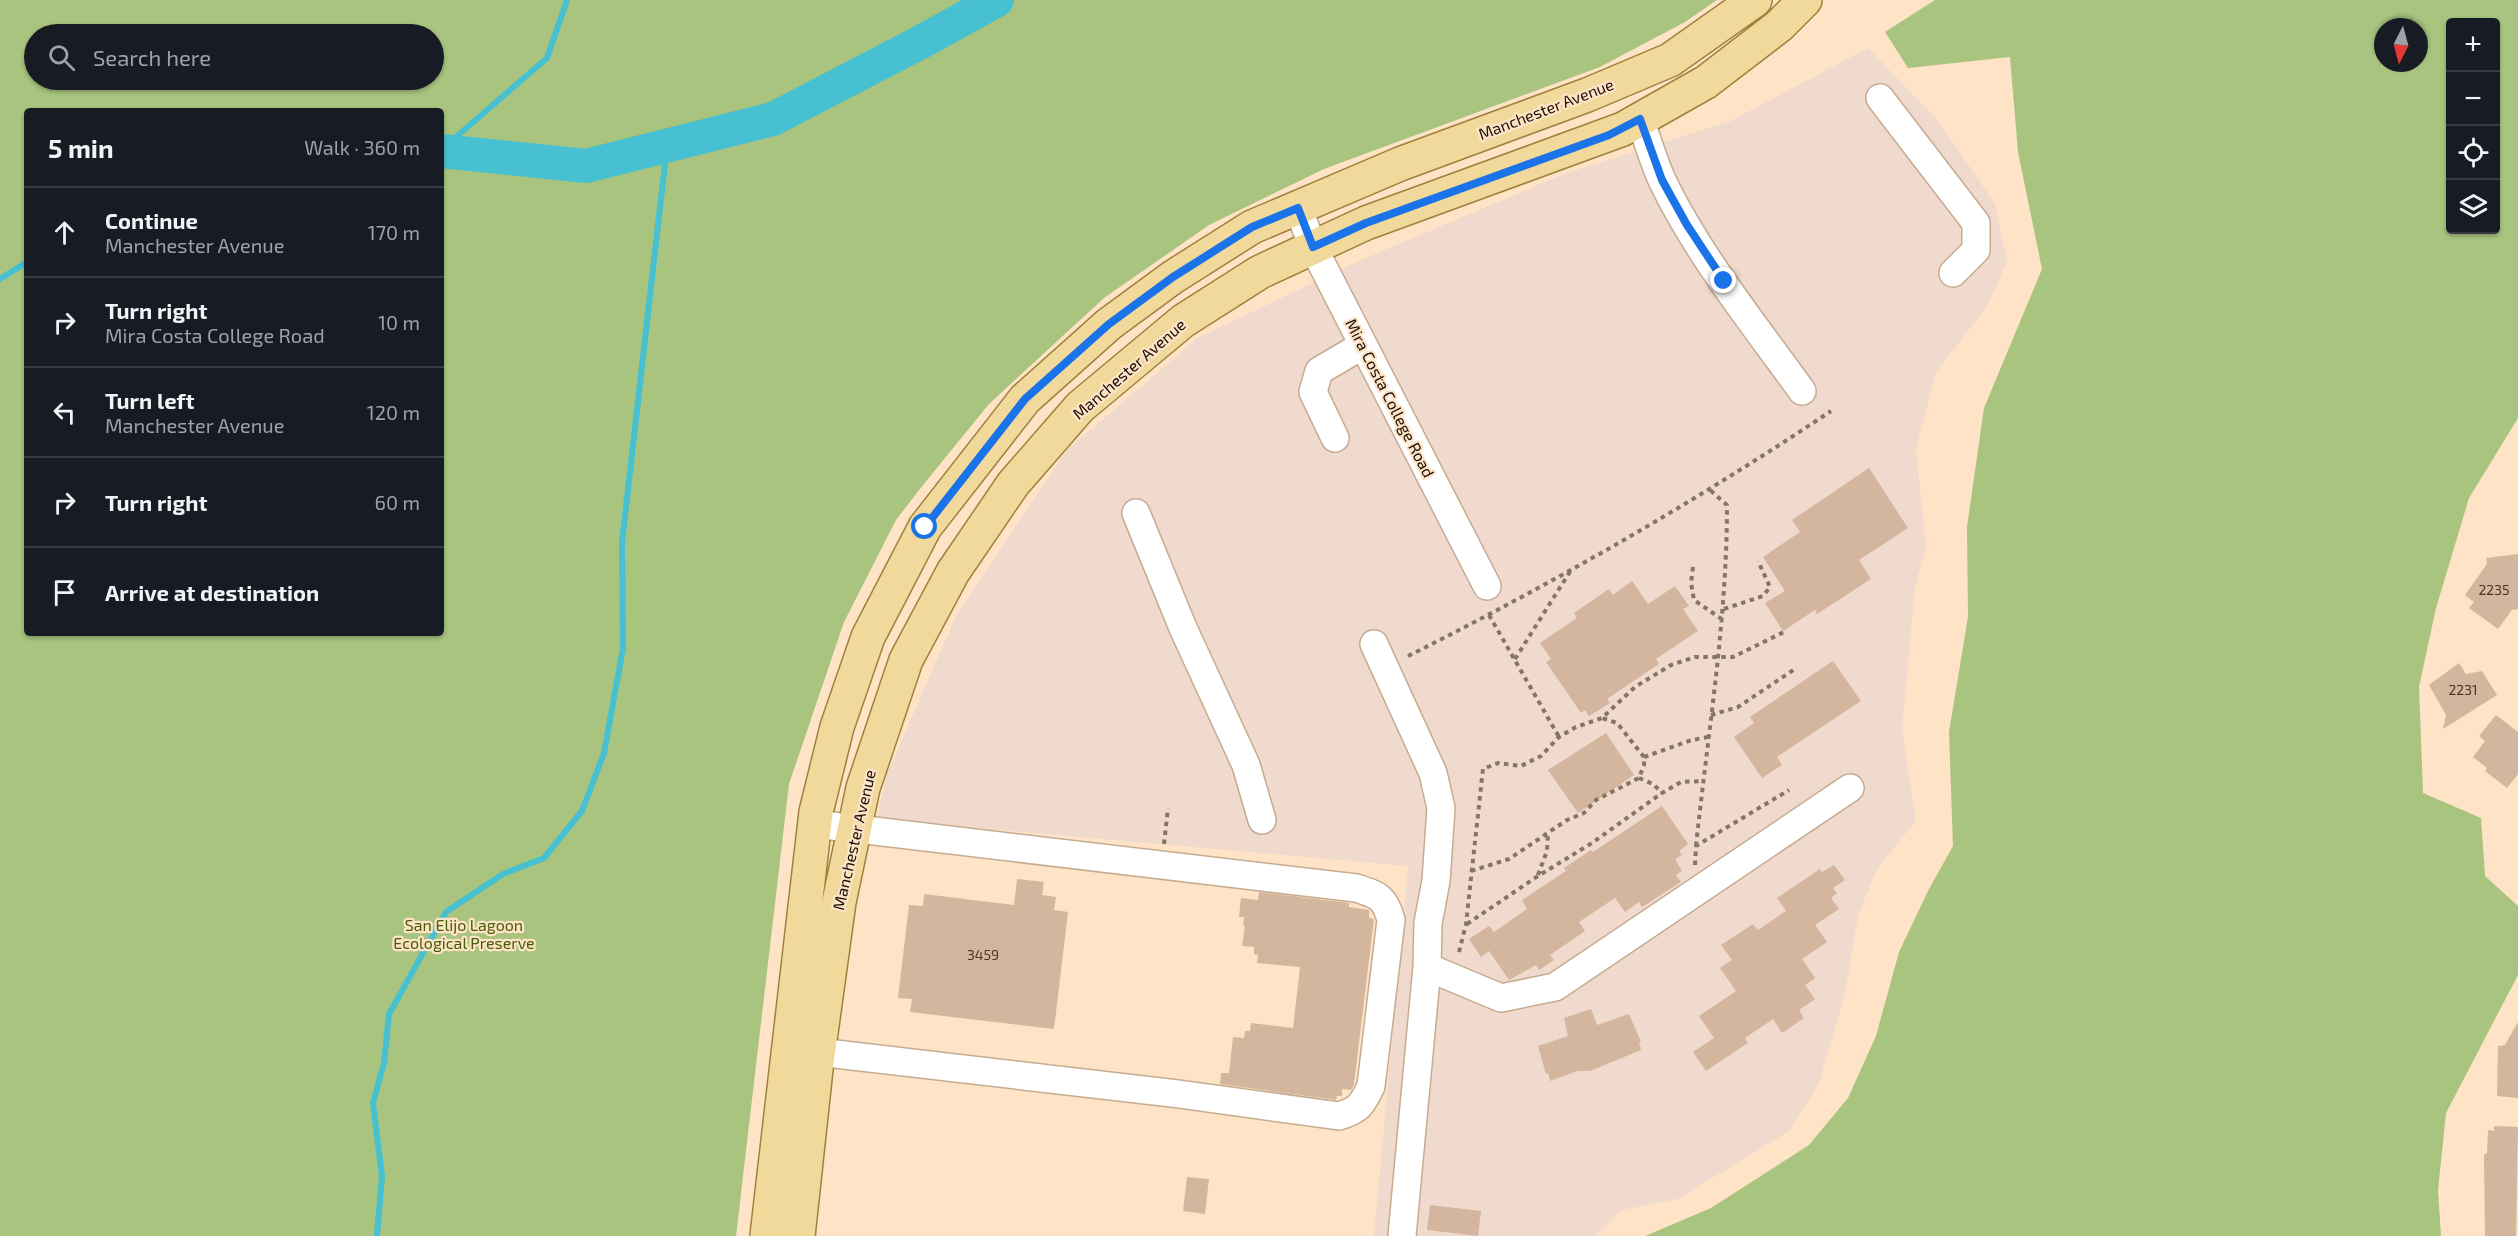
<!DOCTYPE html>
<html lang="en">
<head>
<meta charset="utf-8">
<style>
	:root { --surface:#171b24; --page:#242831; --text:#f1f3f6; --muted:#9ea1a6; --line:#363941 }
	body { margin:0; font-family:"Exo 2",sans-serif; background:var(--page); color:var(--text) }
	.controls { position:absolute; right:18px; top:18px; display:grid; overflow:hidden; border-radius:6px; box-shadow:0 2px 4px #0004 }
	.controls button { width:54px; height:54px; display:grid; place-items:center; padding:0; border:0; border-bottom:2px solid var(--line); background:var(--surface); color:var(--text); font:30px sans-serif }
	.compass { position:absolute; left:2374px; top:18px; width:54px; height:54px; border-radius:50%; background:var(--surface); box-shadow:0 2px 4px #0004; rotate:186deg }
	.stop { position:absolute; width:18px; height:18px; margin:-14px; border:4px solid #1a73e8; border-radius:50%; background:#fff }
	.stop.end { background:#1a73e8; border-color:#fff; box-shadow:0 2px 6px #0008 }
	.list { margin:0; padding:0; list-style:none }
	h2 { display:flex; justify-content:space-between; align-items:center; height:78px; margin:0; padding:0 24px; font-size:26px }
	h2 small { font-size:20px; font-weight:400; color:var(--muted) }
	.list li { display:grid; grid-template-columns:39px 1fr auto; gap:18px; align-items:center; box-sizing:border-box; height:90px; padding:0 24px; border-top:2px solid var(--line) }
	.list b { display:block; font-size:22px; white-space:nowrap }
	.list p { margin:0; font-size:20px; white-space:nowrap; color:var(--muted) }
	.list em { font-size:20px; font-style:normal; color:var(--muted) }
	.icon { flex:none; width:33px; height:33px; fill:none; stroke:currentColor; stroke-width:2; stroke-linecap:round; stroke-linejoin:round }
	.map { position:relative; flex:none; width:2518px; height:1236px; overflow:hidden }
	.search { position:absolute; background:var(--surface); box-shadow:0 2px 4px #0004; left:24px; top:24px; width:420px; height:66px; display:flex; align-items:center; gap:15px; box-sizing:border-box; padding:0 21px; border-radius:33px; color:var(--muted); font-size:22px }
	.panel { position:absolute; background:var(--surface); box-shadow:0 2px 4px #0004; left:24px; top:108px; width:420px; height:528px; border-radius:6px }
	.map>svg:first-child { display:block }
	.education { fill:#f0d9cd }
	.green { fill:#a8c47f; fill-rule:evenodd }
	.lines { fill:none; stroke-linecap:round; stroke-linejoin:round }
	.stream { stroke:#47c0d1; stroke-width:6 }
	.river { stroke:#47c0d1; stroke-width:34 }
	.building { fill:#d4b59d }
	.minor-casing { stroke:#c5ac90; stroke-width:30 }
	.major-casing { stroke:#9f813c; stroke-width:36 }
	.path { stroke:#877562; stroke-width:4; stroke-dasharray:4.5 4.5; stroke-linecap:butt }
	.minor { stroke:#fff; stroke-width:27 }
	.major { stroke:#f1d99b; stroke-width:33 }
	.route { stroke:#1a73e8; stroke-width:8 }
	.labels { text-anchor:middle; stroke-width:4.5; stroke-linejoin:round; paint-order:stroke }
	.number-label { font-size:14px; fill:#47382b }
	.street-label { font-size:16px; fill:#180f05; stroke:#fee3c6 }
	.park-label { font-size:16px; fill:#445e06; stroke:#fee3c6 }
</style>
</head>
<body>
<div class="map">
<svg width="2518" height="1236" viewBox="0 0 2518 1236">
	<rect width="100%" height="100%" fill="#fee3c6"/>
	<path class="education" d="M 1868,48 L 1939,122 L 1995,204 L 2007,262 L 1986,308 L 1936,372 L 1916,448 L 1926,548 L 1915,586 L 1902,731 L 1916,820 L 1876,871 L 1858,915 L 1845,994 L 1819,1083 L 1789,1131 L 1678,1199 L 1621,1210 L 1595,1236 L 1374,1236 L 1408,866 L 877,819 L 887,774 L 957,614 L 1066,451 L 1198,338 L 1359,261 L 1564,174 L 1731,121 Z"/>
	<path class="green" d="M 0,0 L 1717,0 L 1685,22 L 1600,67 L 1324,169 L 1209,225 L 1104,298 L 989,404 L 923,485 L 896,520 L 844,622 L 789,784 L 736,1236 L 0,1236 ZM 34,34 L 434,34 L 434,80 L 34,80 ZM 27,111 L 441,111 L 441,633 L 27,633 Z
		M 1935,0 L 2518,0 L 2518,418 L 2469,498 L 2436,608 L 2419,687 L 2423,793 L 2481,818 L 2485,876 L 2518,906 L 2518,975 L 2446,1113 L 2438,1190 L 2441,1236 L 1645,1236 L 1711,1208 L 1809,1145 L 1848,1098 L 1876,1036 L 1899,952 L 1929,889 L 1953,846 L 1949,732 L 1968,617 L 1967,527 L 1984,408 L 2042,269 L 2018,152 L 2010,57 L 1908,68 L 1885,32 ZM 2496,22 L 2496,230 L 2450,230 L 2450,22 ZM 2383,27 L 2419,27 L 2419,63 L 2383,63 Z"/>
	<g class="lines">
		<path class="stream" d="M 441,150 L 547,58 L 567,0
			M 0,279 L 27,262
			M 377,1236 L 382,1176 L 373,1103 L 384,1063 L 389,1014 L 446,912 L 503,874 L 544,858 L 582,811 L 604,753 L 623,648 L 622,542 L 667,146"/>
		<path class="river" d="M 441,151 L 586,166 L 773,119 L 921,42 L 997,0"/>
	</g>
	<path class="building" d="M 1869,468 L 1908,528 L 1859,560 L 1871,579 L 1817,614 L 1815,610 L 1783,631 L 1765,603 L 1785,591 L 1763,557 L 1800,532 L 1792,520 Z
		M 2518,554 L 2518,609 L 2512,610 L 2498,629 L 2469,608 L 2474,602 L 2465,595 L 2487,564 L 2486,558 Z
		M 1632,581 L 1648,604 L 1675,586 L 1689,606 L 1683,609 L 1698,631 L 1656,659 L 1659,664 L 1607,699 L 1610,703 L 1589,716 L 1585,710 L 1581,713 L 1546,662 L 1551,659 L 1540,643 L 1577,618 L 1574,613 L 1609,589 L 1613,595 Z
		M 1833,661 L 1861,701 L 1777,757 L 1782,765 L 1762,778 L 1734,737 L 1754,723 L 1750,717 Z
		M 2459,663 L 2466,674 L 2482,671 L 2497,695 L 2443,729 L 2446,715 L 2429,685 Z
		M 2496,715 L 2518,732 L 2518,774 L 2507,788 L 2485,771 L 2487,768 L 2473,757 L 2485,741 L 2479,736 Z
		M 1606,733 L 1634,775 L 1578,813 L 1548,770 Z
		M 1662,806 L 1688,844 L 1679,851 L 1682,855 L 1675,859 L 1682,871 L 1676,875 L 1681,882 L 1642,907 L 1639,902 L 1625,912 L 1615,898 L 1579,922 L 1585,931 L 1550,955 L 1554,960 L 1539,970 L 1536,965 L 1509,980 L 1489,951 L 1481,957 L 1469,939 L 1489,926 L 1494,932 L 1527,909 L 1522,900 L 1566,871 L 1564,868 L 1591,850 L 1593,852 Z
		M 1834,865 L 1845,880 L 1833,888 L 1837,893 L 1831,898 L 1839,909 L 1815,925 L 1827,942 L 1802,959 L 1815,978 L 1805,985 L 1815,999 L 1799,1010 L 1804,1018 L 1782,1033 L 1773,1019 L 1745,1038 L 1748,1043 L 1706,1071 L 1693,1052 L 1714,1038 L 1699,1016 L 1736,991 L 1720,968 L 1732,960 L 1721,945 L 1753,924 L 1758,930 L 1786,911 L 1777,898 L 1820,869 L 1822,872 Z
		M 1017,879 L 1044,882 L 1042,895 L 1056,897 L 1054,910 L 1068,912 L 1054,1029 L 910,1012 L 912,999 L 898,998 L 909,905 L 923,906 L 924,894 L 1014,905 Z
		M 1259,892 L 1349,903 L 1349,907 L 1369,910 L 1369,918 L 1374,919 L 1354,1084 L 1351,1090 L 1342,1089 L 1342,1096 L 1337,1096 L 1336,1100 L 1220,1084 L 1221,1073 L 1229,1073 L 1233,1037 L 1244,1038 L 1245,1031 L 1250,1031 L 1251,1023 L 1293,1028 L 1300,967 L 1257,963 L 1258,955 L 1254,954 L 1254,947 L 1242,946 L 1245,926 L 1243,926 L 1244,917 L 1239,917 L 1241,898 L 1258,900 Z
		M 1591,1009 L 1597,1025 L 1629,1014 L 1641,1042 L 1639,1042 L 1641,1050 L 1590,1071 L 1577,1071 L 1550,1081 L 1548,1073 L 1546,1074 L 1538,1046 L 1568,1036 L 1564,1018 Z
		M 2518,1022 L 2518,1098 L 2497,1096 L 2498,1046 L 2505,1045 Z
		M 2494,1126 L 2518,1127 L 2516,1236 L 2485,1236 L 2484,1155 L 2487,1153 L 2488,1130 L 2494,1131 Z
		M 1187,1177 L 1209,1179 L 1205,1214 L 1183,1211 Z
		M 1430,1205 L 1481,1211 L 1478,1236 L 1427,1230 Z"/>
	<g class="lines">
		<defs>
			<path id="minor" d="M 1880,98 L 1976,223 L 1976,250 L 1953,273
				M 1640,119 C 1647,139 1653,160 1662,180 C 1696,252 1755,326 1802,391
				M 1298,208 L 1313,247 L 1487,586
				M 1335,438 L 1313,392 L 1319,371 L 1363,345
				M 1136,513 L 1183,628 L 1246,765 L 1262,820
				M 1374,644 L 1433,773 L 1441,808 L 1436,881 L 1428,923 L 1427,967 L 1402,1236
				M 815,824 L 1356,888 C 1378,895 1385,897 1391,920 L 1371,1086 C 1362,1105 1359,1110 1339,1116 L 1179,1094 L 818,1052
				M 1427,967 L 1501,998 L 1555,987 L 1850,788"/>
			<path id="major" d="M 767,1236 L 816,812 L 837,727 L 868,637 L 925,527 L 1025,399 L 1109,324 L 1173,277 L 1252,227 L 1400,164 L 1587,95 L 1670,60 L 1755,0
				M 798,1236 L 816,1069 L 839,902 L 863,788 L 906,660 L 953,572 L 1013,484 L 1080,407 L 1183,321 L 1260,272 L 1366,223 L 1623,129 L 1706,82 L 1779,26 L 1805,0"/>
		</defs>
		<use href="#minor" class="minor-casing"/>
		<use href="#major" class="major-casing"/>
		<path class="path" d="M 1693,567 L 1691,583 L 1694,600 L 1723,620
			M 1724,609 L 1763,596 L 1770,587 L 1758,561
			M 1489,615 L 1559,737
			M 1408,656 C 1554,583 1695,502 1831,411
			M 1515,659 L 1571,570
			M 1711,715 L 1738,707 L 1795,669
			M 1644,757 L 1692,740 L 1708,737
			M 1639,778 L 1653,784 L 1662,793
			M 1164,844 L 1168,808
			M 1696,846 C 1708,732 1727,620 1727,505 L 1710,490
			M 1695,865 L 1696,846 L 1789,790
			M 1471,871 L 1509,859 L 1567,820 L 1584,813 L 1596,800 L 1639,778 L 1644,765 L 1644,757 L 1617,723 L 1602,718
			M 1538,875 L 1547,851 L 1548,833
			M 1467,924 L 1538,876 L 1592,843 L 1662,793 L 1681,782 L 1703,781
			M 1459,952 L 1466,924 L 1483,769 L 1498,763 L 1521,766 L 1541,756 L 1559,737 L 1576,727 L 1602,718 L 1635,687 L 1671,665 L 1695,657 L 1733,657 L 1786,631"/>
		<use href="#minor" class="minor"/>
		<use href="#major" class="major"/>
	</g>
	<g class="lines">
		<path class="route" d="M 925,527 L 1025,399 L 1109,324 L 1173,277 L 1252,227 L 1298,208 L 1313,247 L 1366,223 L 1609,135 L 1640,119 L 1662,180 L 1687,225 L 1724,281"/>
	</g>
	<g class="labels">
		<g class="number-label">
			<text x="2494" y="595">2235</text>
			<text x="2463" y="695">2231</text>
			<text x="983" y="960">3459</text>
		</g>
		<g class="street-label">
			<text transform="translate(1546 109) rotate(-21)" y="6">Manchester Avenue</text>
			<text transform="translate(1129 369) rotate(-41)" y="6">Manchester Avenue</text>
			<text transform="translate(1390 398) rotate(63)" y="6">Mira Costa College Road</text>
			<text transform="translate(854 840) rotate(-77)" y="6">Manchester Avenue</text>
		</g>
		<g class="park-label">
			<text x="464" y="931">San Elijo Lagoon<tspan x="464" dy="18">Ecological Preserve</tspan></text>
		</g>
	</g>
</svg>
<div class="controls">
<button>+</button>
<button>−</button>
<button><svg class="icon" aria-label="locate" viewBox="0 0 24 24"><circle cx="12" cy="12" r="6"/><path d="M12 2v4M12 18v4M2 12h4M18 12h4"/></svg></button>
<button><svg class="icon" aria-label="layers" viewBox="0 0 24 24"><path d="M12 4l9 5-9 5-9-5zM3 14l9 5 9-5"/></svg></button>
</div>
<svg class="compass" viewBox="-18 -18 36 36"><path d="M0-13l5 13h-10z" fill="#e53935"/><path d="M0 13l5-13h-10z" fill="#9ea1a6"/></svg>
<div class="stop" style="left:925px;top:527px"></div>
<div class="stop end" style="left:1724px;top:281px"></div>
<div class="search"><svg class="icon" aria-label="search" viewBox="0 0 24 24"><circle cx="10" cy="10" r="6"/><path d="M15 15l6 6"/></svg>Search here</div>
<section class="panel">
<h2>5 min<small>Walk · 360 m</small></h2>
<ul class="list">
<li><svg class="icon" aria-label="ahead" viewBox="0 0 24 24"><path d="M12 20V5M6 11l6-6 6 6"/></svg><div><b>Continue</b><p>Manchester Avenue</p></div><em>170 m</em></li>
<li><svg class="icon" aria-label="right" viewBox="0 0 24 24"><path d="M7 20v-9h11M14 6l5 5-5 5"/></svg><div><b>Turn right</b><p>Mira Costa College Road</p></div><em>10 m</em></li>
<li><svg class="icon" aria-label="left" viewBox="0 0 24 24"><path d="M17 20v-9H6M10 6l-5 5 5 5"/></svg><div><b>Turn left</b><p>Manchester Avenue</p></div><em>120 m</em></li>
<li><svg class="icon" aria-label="right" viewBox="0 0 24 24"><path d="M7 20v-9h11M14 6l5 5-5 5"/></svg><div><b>Turn right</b></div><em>60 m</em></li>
<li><svg class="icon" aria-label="arrive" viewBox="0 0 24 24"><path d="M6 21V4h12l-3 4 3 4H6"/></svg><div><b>Arrive at destination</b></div></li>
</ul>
</section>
</div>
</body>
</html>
